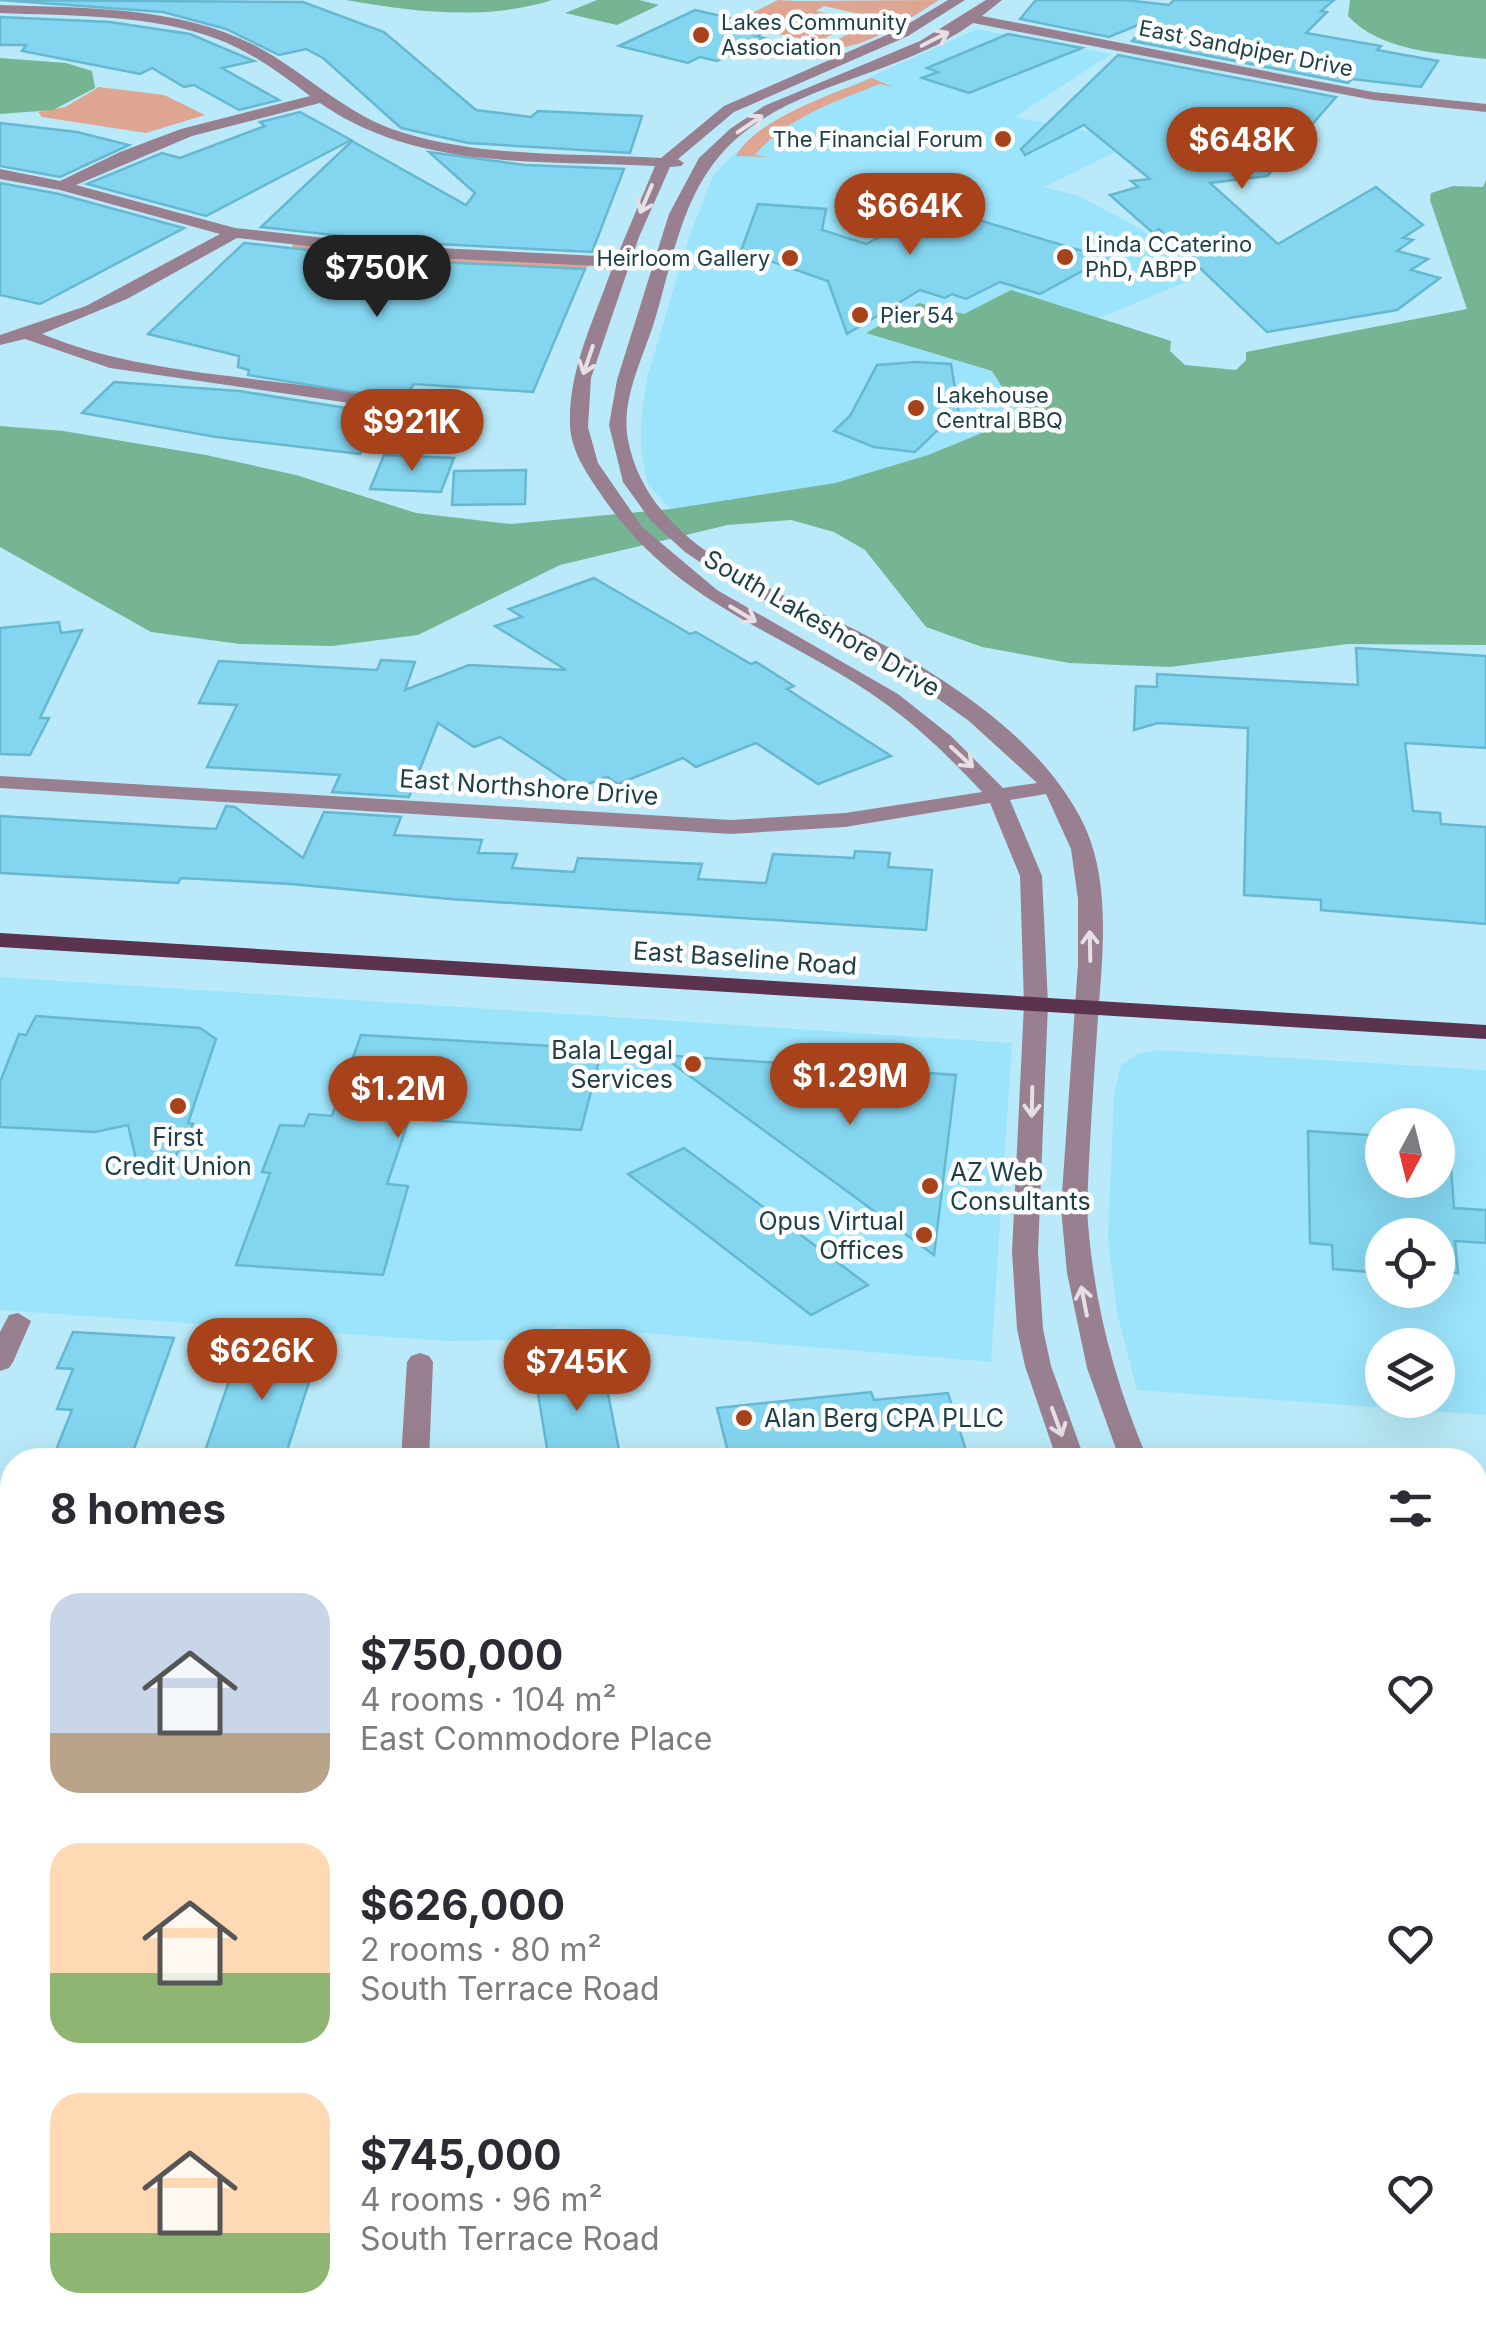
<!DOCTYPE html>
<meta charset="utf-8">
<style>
body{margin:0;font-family:Inter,sans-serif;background:#f2f2f3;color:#2b2b33;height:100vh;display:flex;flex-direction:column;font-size:38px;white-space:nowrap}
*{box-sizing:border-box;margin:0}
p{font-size:32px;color:#7c7c81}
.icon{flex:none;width:55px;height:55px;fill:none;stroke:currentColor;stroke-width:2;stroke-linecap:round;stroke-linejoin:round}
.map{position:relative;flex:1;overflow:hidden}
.panel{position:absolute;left:0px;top:1448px;width:1488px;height:892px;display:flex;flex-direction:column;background:#fff;border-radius:40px 40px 0 0;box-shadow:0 10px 40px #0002}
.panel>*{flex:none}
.needle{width:65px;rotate:187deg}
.buttons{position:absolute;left:1365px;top:1108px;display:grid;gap:20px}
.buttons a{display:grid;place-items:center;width:90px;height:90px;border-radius:50%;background:#fff;box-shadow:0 10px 40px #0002;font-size:50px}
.price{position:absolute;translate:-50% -85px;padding:0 22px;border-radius:35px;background:#a8421a;color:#fff;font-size:32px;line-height:65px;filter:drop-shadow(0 2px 5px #0008)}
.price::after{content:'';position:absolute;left:50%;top:60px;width:30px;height:22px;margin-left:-15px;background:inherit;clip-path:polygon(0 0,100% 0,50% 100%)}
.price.on{background:#222;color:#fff}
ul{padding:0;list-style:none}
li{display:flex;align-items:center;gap:30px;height:250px;padding:0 50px}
li span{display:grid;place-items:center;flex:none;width:280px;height:200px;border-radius:30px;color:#555}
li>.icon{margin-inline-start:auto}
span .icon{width:120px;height:120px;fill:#fffc;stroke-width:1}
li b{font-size:42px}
h2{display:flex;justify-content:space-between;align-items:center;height:120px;padding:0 50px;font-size:42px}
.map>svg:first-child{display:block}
.built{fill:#9ce4fb;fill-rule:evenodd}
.green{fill:#dea592}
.water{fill:#75b593}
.building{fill:#84d6f0;stroke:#66b8d1;stroke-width:2.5}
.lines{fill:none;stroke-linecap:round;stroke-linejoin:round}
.minor{fill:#998090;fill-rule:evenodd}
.major{fill:#5b334f;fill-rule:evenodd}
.oneway{stroke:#e6dfe3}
.poi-dot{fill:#a8421a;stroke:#fff;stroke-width:4}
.labels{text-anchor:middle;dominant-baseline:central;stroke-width:9;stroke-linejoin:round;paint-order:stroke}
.far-poi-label{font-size:22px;fill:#1c3f49;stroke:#fff;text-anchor:start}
.far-street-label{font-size:22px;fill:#1c3f49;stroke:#fff}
.street-label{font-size:25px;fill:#1c3f49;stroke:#fff}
.poi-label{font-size:25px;fill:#1c3f49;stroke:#fff;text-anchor:end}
</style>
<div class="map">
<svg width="1486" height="2338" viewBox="0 0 1486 2338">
<rect width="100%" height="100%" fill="#baeaf9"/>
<g class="built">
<polygon points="977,29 1111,54 1015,117 1130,139 1116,152 1044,187 1079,196 1141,229 1196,278 1099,318 1011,290 964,314 919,303 867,333 992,371 1021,417 928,455 835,483 671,509 648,485 641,452 641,420 647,378 689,237 713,176 736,152 819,100"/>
<polygon points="0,977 1012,1043 991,1362 559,1326 510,1340 447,1341 0,1310"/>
<path d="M1158 1050 1486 1070V1415L1137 1390 1117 1313 1108 1238 1114 1094 1121 1065 1138 1054ZM1382 1125H1438V1180H1382ZM1382 1235H1438V1290H1382ZM1382 1345H1438V1400H1382Z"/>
</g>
<g class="green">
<path d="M778 0 798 1 939 0C911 18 856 55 824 47L877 18 824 6 816 11 859 21 817 42 774 33 786 25 746 16Z"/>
<path d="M872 78 893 87 880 84C838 100 784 119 755 155L770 157 736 156C756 119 833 94 872 78Z"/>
<polygon points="99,87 164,95 205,115 146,133 42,117 38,112 65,107"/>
<path d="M292 244 585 264 589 266 583 269C486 264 389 261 293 248Z"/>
<polygon points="0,1672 12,1674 12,2059 0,2058"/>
<polygon points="206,2328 564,2328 570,2338 203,2338"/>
</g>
<g class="water">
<path d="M346 0H552C485 21 414 12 346 0Z"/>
<polygon points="597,0 639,0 659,5 617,25 565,13"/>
<path d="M1350 0H1486V59C1440 53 1381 52 1348 16Z"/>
<polygon points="0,58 66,63 92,71 95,88 53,110 0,114"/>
<polygon points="1486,180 1486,645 1348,644 1170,667 1069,663 982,647 926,627 865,550 834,532 791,520 728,525 560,565 418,635 332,646 240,644 151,632 0,547 0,426 63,431 206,455 296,475 416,513 511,524 671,509 835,483 928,455 1021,417 992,371 866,333 919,303 964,314 1011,290 1171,341 1170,351 1185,365 1236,370 1246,360 1246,352 1467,309 1430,200 1431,193 1453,186 1483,187"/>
</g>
<g class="building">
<polygon points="0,0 303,2 384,32 476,110 531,117 538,111 642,116 630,153 468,143 401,128 323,58 306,49 279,55 226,29 163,12"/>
<polygon points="1036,0 1125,0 1169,5 1174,0 1334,0 1321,11 1327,12 1306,33 1381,46 1377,50 1438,61 1421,87 1352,79 1348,83 1132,41 1155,18 1109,37 1020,19"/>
<polygon points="695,10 774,28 756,36 764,38 717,61 700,57 688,63 619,46"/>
<polygon points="0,17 110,22 190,34 254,61 222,68 279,100 239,110 194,85 184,87 152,68 140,74 22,51 26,45 0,45"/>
<polygon points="1008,34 1082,48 969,93 922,78 938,72 927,68"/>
<polygon points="1118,55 1336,97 1267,176 1210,183 1278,244 1376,187 1423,225 1403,238 1413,240 1397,251 1428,259 1411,270 1440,278 1397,310 1267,332 1159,229 1153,233 1110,195 1138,187 1131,181 1150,179 1084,125 1025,155 1021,149"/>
<polygon points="300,112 351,140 206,216 87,184 162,153 180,158 265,126 260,122"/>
<polygon points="0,123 77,132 129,145 60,177 0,166"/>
<polygon points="352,141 466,205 475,193 429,152 525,165 624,169 592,252 398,242 261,227"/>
<polygon points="0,183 59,194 184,228 40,304 0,295"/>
<polygon points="758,204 826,209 822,230 866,244 938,208 1106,258 1040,294 1000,282 966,299 952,294 945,298 920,290 847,334 828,281 741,251"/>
<polygon points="244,243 398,260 585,269 533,392 414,384 402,400 248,375 249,370 238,367 239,356 148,334"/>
<polygon points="916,362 951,364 960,420 948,420 915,452 874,447 834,431 850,416 877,365"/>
<polygon points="114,382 239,391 390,415 360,454 216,437 82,413"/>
<polygon points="384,455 454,458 441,492 370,489"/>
<polygon points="526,470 525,504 452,505 454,471"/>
<polygon points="594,578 690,634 696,632 751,664 756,662 794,686 787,689 891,756 818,784 756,743 696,767 683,758 618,784 607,777 577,788 500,737 474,747 438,723 409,797 332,792 340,775 207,767 237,705 199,703 219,661 377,670 381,660 415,662 405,690 469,665 566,670 495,626 522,617 509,609"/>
<polygon points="59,622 61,633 82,630 40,718 49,718 30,755 0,754 0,628"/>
<polygon points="1356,648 1486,656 1486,748 1405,743 1413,811 1440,813 1441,824 1486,827 1486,924 1321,910 1321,900 1244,895 1248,728 1158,723 1134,730 1136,686 1157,687 1157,674 1358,685"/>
<polygon points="226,806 235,807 303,858 324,812 401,817 394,835 482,840 478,853 517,854 512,868 574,872 578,858 702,864 698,879 766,883 773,854 854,858 855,851 890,853 888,867 932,870 926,930 450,899 291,884 181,878 178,883 0,873 0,816 216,829"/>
<polygon points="36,1016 200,1028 216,1039 188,1123 193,1124 175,1157 158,1164 136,1159 128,1125 95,1132 0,1127 0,1082 19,1034 26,1035"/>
<polygon points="361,1035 602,1049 581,1130 409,1119 387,1184 408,1186 383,1275 236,1265 270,1173 262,1172 280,1125 304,1126 309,1114 332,1116"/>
<polygon points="661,1055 956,1075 934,1255"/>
<polygon points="1308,1131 1382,1136 1382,1180 1438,1180 1438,1140 1449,1141 1454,1208 1486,1210 1486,1243 1455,1241 1458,1273 1438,1271 1438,1235 1382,1235 1382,1273 1333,1269 1332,1245 1310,1243"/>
<polygon points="684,1148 868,1285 811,1315 628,1174"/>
<polygon points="73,1332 174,1338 130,1460 52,1460 72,1410 57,1409 73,1369 57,1368"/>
<polygon points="242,1343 320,1348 284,1460 202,1460"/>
<polygon points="602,1363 621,1460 549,1460 534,1370"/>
<polygon points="871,1392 874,1400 948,1393 969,1460 730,1460 717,1408"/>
</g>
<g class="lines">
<g class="minor">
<path d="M948 0H965L908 36 734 112 678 159 684 163 681 166 670 167 639 237 591 378 588 427 598 463 642 527 717 590 898 694 951 736 1003 788 1037 783 969 721 906 676 725 579 685 552 651 521 623 482 609 425 617 380 669 214 699 158 730 129 764 106 920 41 986 0H1002L982 16 1373 92 1486 104V112L1373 100 973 23C902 75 804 80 737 138 684 185 675 251 656 316 645 355 620 398 628 440 650 553 785 592 873 639 952 682 1046 743 1085 827 1113 889 1101 967 1097 1032 1093 1091 1089 1149 1087 1208 1092 1297 1113 1378 1148 1460H1120L1087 1368 1067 1273 1061 1208 1078 964V899L1071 849 1046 794 1010 800 1042 876 1048 1004 1038 1252 1043 1329 1051 1366 1085 1460H1057L1025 1366 1017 1329 1012 1252 1024 1004 1020 876 990 803 845 827 731 834 0 788V776L731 820 845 813 982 792C952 760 922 730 886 704 782 629 678 609 600 493 586 472 571 451 570 425 568 371 594 320 611 271L596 266 398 256 237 238 127 299 42 334C135 372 232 374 329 389 378 396 425 410 472 422L475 426 466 431 370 406 110 368 25 339 0 345V335L86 306 220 234 60 190 0 179V169L60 181 120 152 181 129 310 96C281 74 252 52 217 39 150 14 71 16 0 13V5C83 8 178 6 254 45 306 72 346 116 404 133 487 158 575 153 661 158L724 106 898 30ZM320 103C417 171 542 160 655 166L615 261 598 256 398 246 235 228 76 185 192 136Z"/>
<polygon points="18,1313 31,1321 13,1362 9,1368 0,1371 0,1332 9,1315"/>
<polygon points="420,1353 429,1356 433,1362 429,1460 401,1460 407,1362 411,1356"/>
<polygon points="0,1513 12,1514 12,1534 0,1533"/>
<polygon points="1475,1865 1486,1868 1486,1899 1475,1896"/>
<polygon points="1475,1939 1486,1943 1486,1974 1475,1970"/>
<polygon points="12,2151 12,2215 0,2220 0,2155"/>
<polygon points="852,2328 893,2328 898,2338 857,2338"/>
</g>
<polygon class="major" points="0,933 1486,1025 1486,1039 0,947"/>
</g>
<defs><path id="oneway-shaft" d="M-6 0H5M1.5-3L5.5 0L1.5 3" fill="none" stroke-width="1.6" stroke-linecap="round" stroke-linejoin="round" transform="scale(2.5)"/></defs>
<g class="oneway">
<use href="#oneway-shaft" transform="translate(935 39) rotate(-27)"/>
<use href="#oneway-shaft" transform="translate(750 124) rotate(-34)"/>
<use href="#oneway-shaft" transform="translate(646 199) rotate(113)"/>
<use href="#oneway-shaft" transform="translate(588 360) rotate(109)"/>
<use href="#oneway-shaft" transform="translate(743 614) rotate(31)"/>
<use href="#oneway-shaft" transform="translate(962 757) rotate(43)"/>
<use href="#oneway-shaft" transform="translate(1090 946) rotate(-91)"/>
<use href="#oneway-shaft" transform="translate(1032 1102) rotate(91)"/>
<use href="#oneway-shaft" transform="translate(1084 1301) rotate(-101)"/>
<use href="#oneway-shaft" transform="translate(1057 1422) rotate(70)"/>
</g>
<g class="poi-dot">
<circle cx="701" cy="35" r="10"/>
<circle cx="1003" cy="139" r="10"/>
<circle cx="1065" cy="257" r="10"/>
<circle cx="790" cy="258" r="10"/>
<circle cx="860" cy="315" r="10"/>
<circle cx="916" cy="408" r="10"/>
<circle cx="693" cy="1064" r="10"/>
<circle cx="178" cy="1106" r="10"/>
<circle cx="930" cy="1186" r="10"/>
<circle cx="924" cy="1235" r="10"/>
<circle cx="744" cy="1418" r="10"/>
</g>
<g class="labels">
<g class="far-poi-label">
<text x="721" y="22">Lakes Community<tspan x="721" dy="25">Association</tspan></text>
<text x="983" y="139" text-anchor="end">The Financial Forum</text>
<text x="1085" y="244">Linda CCaterino<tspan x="1085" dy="25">PhD, ABPP</tspan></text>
<text x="770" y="258" text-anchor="end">Heirloom Gallery</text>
<text x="880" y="315">Pier 54</text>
<text x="936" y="395">Lakehouse<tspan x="936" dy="25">Central BBQ</tspan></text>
</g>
<g class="far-street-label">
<text transform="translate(1246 48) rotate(11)">East Sandpiper Drive</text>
</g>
<g class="street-label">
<text transform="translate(822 623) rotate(30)">South Lakeshore Drive</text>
<text transform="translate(529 787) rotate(4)">East Northshore Drive</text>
<text transform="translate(745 958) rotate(4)">East Baseline Road</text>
</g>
<g class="poi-label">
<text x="673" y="1050">Bala Legal<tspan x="673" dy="29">Services</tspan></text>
<text x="178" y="1137" text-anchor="middle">First<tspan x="178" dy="29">Credit Union</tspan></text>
<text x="950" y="1172" text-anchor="start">AZ Web<tspan x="950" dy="29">Consultants</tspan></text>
<text x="904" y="1221">Opus Virtual<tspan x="904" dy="29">Offices</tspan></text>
<text x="764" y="1418" text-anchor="start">Alan Berg CPA PLLC</text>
</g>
</g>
</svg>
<div class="buttons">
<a><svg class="needle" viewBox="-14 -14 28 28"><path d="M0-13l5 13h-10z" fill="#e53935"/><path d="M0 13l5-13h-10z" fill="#7c7c81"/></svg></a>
<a><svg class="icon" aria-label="locate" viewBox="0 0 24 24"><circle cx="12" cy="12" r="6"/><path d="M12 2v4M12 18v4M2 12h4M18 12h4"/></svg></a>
<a><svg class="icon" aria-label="layers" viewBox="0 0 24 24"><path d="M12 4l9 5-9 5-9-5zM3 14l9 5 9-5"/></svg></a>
</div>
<b class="price" style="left:1242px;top:192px">$648K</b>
<b class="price" style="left:910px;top:258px">$664K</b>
<b class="price on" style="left:377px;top:320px">$750K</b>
<b class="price" style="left:412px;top:474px">$921K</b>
<b class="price" style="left:850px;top:1128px">$1.29M</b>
<b class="price" style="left:398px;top:1141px">$1.2M</b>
<b class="price" style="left:262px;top:1403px">$626K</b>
<b class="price" style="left:577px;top:1414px">$745K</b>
<section class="panel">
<h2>8 homes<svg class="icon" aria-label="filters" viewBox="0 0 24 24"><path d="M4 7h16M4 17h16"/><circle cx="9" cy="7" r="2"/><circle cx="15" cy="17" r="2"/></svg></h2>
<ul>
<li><span style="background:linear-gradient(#c9d6e8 70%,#b9a48a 0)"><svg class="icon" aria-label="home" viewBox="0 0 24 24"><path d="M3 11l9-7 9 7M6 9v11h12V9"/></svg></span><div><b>$750,000</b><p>4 rooms · 104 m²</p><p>East Commodore Place</p></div><svg class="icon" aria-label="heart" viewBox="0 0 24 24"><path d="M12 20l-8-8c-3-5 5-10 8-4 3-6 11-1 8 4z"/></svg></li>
<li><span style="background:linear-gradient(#ffd9b3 65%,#8fb573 0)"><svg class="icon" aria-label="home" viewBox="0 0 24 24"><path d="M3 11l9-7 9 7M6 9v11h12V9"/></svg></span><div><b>$626,000</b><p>2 rooms · 80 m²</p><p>South Terrace Road</p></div><svg class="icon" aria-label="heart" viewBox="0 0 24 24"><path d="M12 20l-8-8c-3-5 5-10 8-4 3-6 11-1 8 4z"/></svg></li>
<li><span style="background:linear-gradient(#ffd9b3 70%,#8fb573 0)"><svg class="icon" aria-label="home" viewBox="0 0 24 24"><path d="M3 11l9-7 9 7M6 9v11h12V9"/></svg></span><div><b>$745,000</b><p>4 rooms · 96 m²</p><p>South Terrace Road</p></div><svg class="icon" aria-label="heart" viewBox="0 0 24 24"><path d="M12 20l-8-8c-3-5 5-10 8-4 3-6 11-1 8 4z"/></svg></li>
</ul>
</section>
</div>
